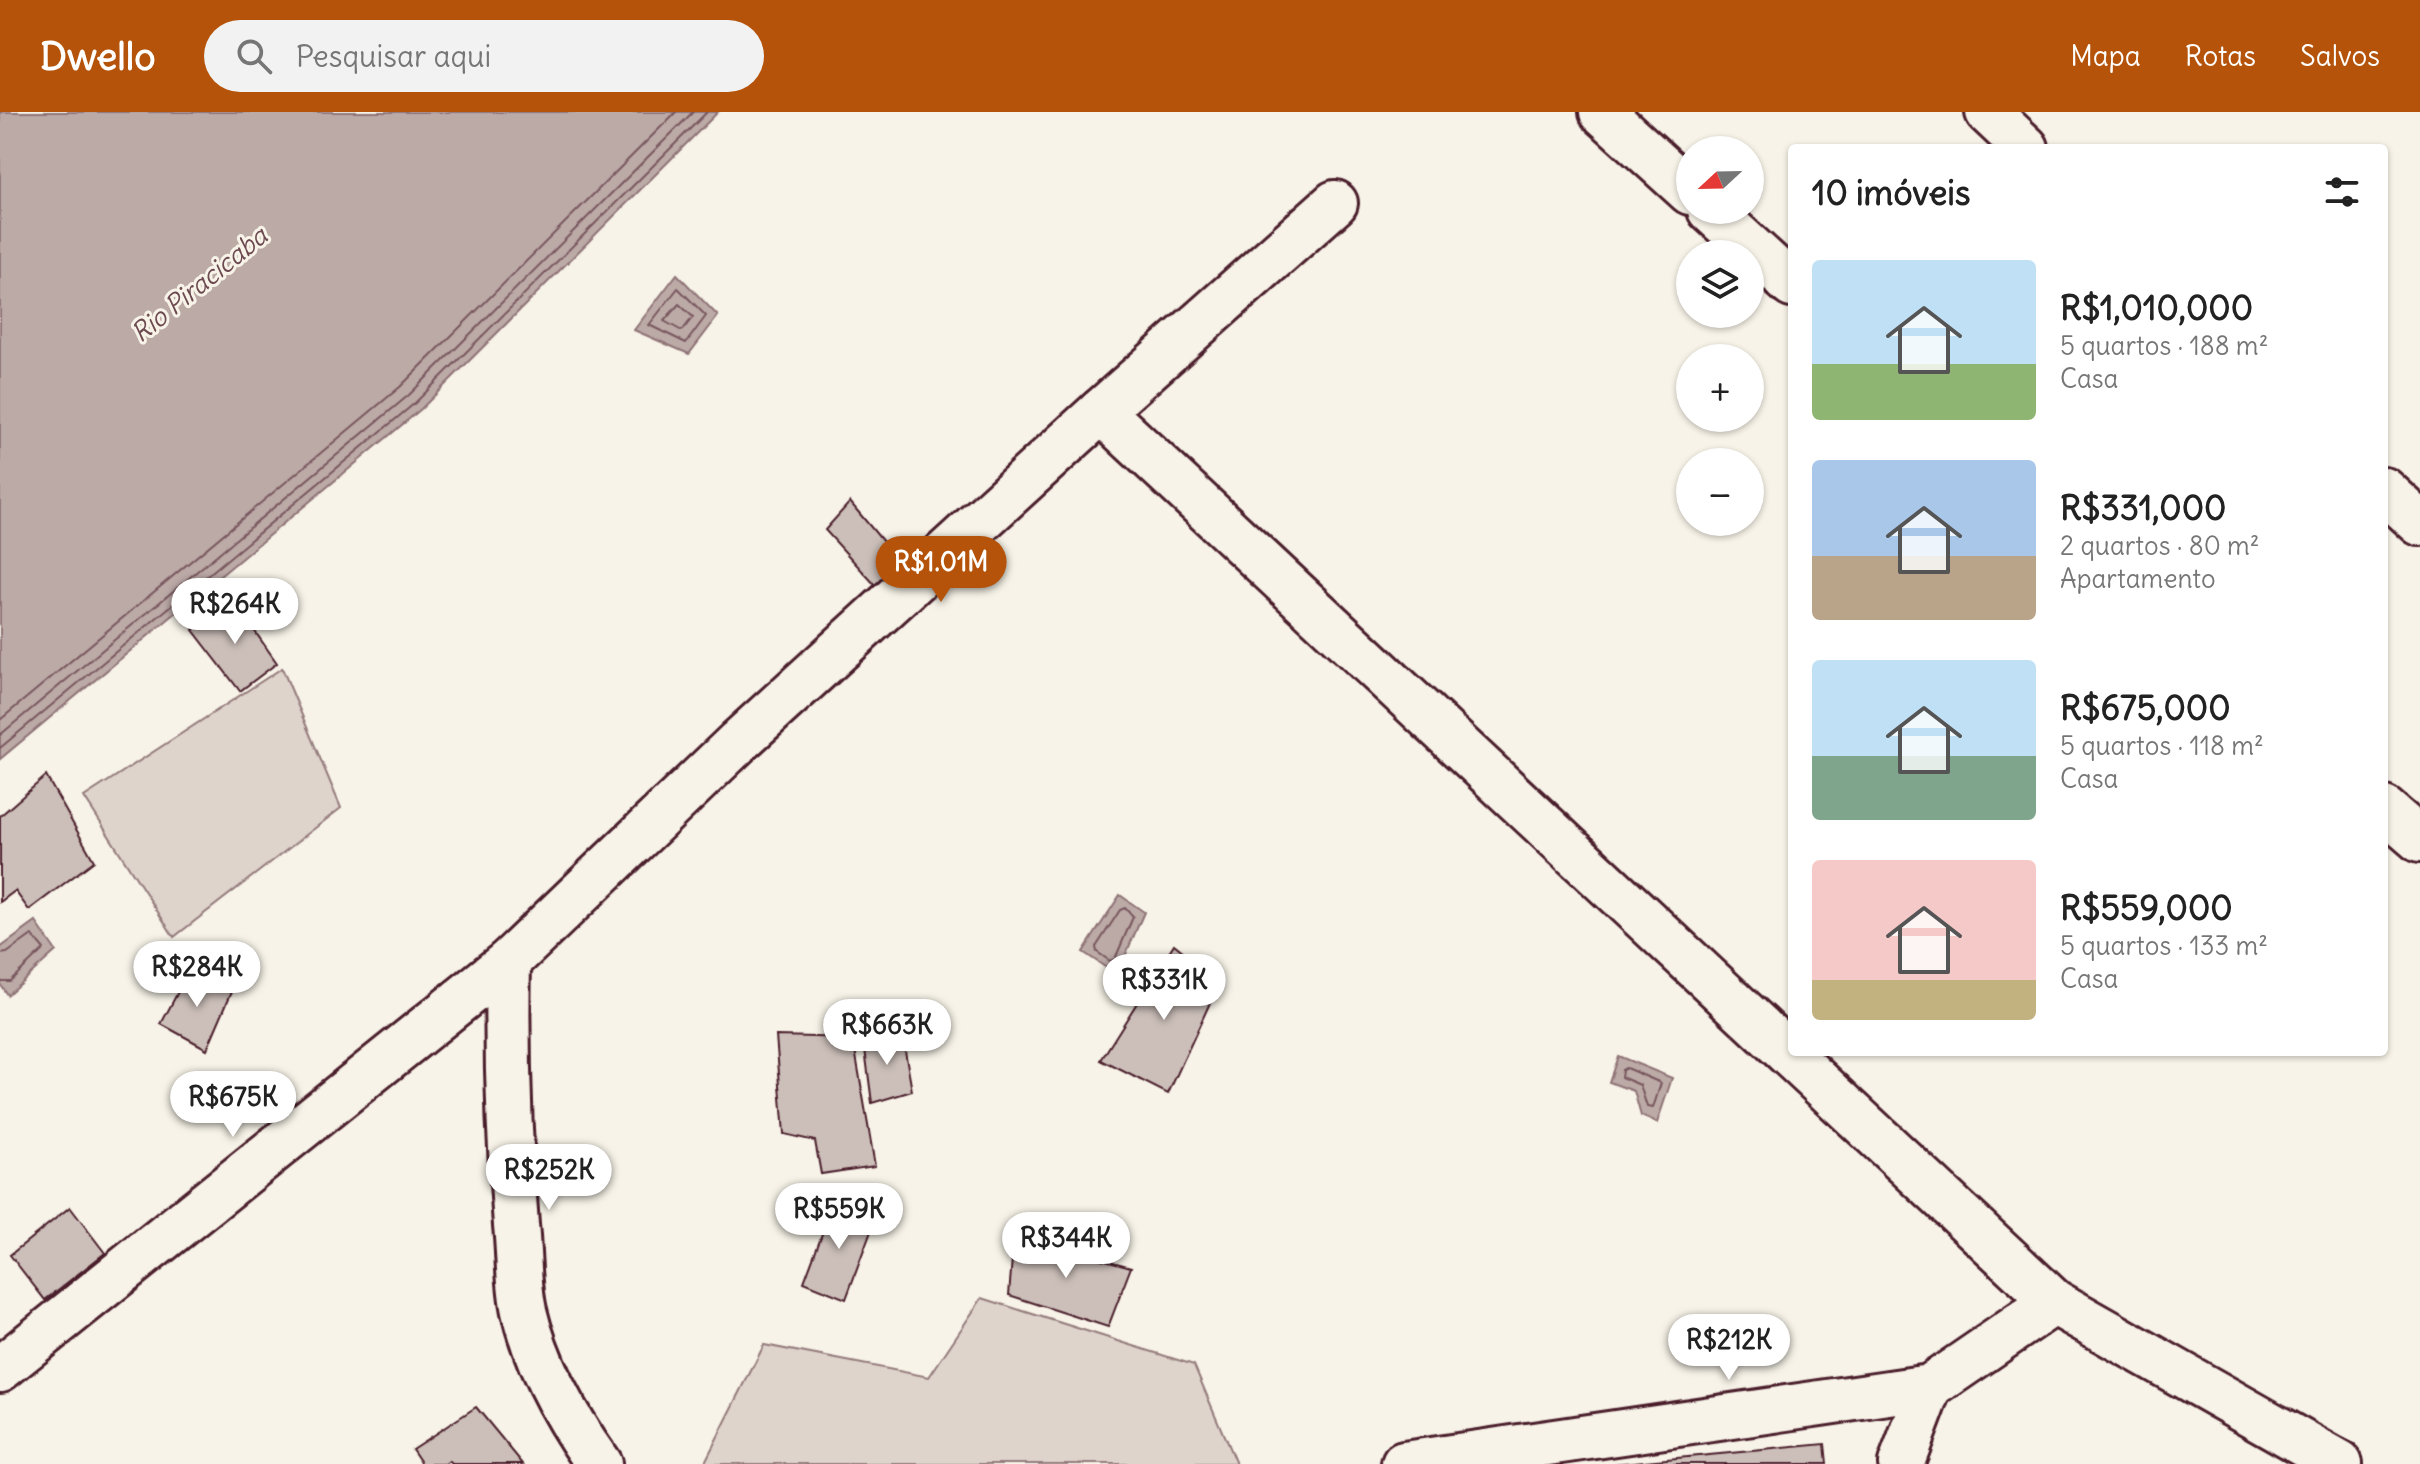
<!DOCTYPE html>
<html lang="pt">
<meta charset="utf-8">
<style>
body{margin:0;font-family:Delius,sans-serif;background:#f2f2f2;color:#222;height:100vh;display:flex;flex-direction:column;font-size:30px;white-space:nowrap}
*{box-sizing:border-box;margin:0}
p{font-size:26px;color:#767676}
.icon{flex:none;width:44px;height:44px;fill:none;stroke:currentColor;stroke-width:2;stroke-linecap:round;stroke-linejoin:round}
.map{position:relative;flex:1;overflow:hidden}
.drawer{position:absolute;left:1788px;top:32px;width:600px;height:912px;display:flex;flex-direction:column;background:#fff;border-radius:8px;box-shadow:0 2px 6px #0004}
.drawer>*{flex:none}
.needle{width:52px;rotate:248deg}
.fabs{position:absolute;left:1676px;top:24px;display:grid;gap:16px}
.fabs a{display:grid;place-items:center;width:88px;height:88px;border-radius:50%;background:#fff;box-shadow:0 2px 6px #0004;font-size:40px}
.price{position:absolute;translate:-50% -68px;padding:0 18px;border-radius:28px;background:#fff;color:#222;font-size:26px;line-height:52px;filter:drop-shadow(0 2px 4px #0008)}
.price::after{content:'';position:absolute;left:50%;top:48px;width:24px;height:18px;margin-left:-12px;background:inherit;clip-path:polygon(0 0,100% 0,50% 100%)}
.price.active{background:#b45309;color:#fff}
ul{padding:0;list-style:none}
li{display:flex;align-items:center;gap:24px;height:200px;padding:0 24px}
li span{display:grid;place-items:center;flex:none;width:224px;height:160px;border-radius:8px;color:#555}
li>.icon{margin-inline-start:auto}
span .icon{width:96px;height:96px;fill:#fffc;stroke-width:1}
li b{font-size:34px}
h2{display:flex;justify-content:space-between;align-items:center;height:96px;padding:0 24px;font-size:34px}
header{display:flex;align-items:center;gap:48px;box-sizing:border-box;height:112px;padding:0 40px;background:#b45309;color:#fff}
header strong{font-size:38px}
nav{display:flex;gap:44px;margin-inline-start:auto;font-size:28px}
.search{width:560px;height:72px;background:#f2f2f2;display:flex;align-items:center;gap:20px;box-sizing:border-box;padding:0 28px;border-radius:44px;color:#767676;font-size:30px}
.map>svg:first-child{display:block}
.green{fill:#ded4cc;stroke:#947a7c;stroke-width:2}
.water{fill:#bcaaa7;stroke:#8e7275;stroke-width:2}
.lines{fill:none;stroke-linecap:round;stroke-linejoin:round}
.shore{stroke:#78575d;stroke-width:2}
.building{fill:#ccbfb9;stroke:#4a1f2b;stroke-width:2}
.minor-casing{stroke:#4a1f2b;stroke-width:50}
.minor{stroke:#f7f3e8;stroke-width:44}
.labels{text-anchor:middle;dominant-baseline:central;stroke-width:6;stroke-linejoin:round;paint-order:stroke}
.water-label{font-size:26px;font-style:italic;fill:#6c4950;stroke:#f7f3e8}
</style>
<header>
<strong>Dwello</strong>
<div class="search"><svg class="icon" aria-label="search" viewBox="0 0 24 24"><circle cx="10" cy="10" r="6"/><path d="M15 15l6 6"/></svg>Pesquisar aqui</div>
<nav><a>Mapa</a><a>Rotas</a><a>Salvos</a></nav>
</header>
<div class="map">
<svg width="2420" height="1352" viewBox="0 0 2420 1352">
<rect width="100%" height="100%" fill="#f7f3e8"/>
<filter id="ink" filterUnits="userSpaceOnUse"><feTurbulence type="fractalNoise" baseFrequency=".0125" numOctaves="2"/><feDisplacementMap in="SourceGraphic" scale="16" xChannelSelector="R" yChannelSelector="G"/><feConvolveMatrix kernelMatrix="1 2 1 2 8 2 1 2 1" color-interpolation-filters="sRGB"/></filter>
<g filter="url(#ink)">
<g class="green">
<polygon points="282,556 341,696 174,825 84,685"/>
<polygon points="982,1186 1194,1253 1236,1352 704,1352 764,1233 929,1265"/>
</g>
<g class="water">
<polygon points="0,0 718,0 421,297 0,647"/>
<polygon points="677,162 718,204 689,242 634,218"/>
<polygon points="1120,783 1144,800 1117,863 1083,840"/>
<polygon points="36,810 56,839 7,883 0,872 0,836"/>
<polygon points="1618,944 1672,966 1657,1011 1641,1004 1634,979 1609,970"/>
</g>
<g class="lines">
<g class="shore">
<polygon points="678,176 706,204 686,231 649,213"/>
<polygon points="679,192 693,205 682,219 664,209"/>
<polyline points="0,608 400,275 676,0"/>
<polyline points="0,623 409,283 693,0"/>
<polyline points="0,636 415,291 707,0"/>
<polygon points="1125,796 1133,805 1115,847 1110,849 1097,840 1096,835 1120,798"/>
<polyline points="0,842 7,841 32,823 44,837 10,869 0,869"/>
<polygon points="1626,956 1661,971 1653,996 1647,995 1640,973 1621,965 1622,958"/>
</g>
</g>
<g class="building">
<polygon points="850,390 899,449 876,474 825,418"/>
<polygon points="233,488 277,551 240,579 193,518"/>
<polygon points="46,664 94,749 29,798 15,779 0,790 0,704"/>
<polygon points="1174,832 1220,869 1168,982 1101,948"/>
<polygon points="189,859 232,879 207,937 161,912"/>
<polygon points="863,922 903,927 912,979 872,991"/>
<polygon points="776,924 853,926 875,1054 821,1062 815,1029 784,1022"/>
<polygon points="835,1087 874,1111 846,1187 804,1170"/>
<polygon points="70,1095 105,1141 45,1188 10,1143"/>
<polygon points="1014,1123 1131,1155 1108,1215 1009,1183"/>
<polygon points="476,1295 523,1352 452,1352 449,1349 445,1352 422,1352 412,1337"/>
<polygon points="1825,1332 1827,1352 1613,1352"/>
</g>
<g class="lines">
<g class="minor-casing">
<g id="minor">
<polyline points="1602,0 1690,80"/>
<polyline points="1988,0 2026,36"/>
<polyline points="1710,98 1792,173"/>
<polyline points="1101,299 2054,1190 2340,1352"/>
<polyline points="2384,378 2420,411"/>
<polyline points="2384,697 2420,728"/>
<path d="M508 850C506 938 509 1026 516 1113 519 1141 518 1172 524 1199 537 1255 566 1306 599 1352"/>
<polyline points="0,1257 508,850 738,630 1101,299 1335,91"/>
<polyline points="1404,1352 1930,1275 2054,1190"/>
<polyline points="1901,1352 1930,1275"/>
</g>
</g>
<use href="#minor" class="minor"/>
</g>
</g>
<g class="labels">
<g class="water-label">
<text transform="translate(199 172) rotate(-39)">Rio Piracicaba</text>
</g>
</g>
</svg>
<div class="fabs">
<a><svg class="needle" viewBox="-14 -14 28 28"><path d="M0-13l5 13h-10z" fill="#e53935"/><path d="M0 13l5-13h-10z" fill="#767676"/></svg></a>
<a><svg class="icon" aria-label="layers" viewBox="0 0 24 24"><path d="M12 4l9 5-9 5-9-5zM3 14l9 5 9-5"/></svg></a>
<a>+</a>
<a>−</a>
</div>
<b class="price active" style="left:941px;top:492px">R$1.01M</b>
<b class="price" style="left:235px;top:534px">R$264K</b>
<b class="price" style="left:197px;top:897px">R$284K</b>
<b class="price" style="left:1164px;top:910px">R$331K</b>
<b class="price" style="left:887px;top:955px">R$663K</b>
<b class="price" style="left:233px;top:1027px">R$675K</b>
<b class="price" style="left:549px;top:1100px">R$252K</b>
<b class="price" style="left:839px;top:1139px">R$559K</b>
<b class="price" style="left:1066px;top:1168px">R$344K</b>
<b class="price" style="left:1729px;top:1270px">R$212K</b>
<section class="drawer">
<h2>10 imóveis<svg class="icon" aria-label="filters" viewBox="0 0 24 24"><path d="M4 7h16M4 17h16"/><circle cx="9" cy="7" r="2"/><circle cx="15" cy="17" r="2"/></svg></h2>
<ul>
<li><span style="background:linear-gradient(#bfe0f5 65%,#8fb573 0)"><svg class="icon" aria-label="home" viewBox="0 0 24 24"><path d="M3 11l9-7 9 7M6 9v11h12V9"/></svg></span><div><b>R$1,010,000</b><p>5 quartos · 188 m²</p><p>Casa</p></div></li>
<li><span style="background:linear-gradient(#a9c7e8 60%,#b9a48a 0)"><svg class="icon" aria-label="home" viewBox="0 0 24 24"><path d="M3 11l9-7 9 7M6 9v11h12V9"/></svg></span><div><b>R$331,000</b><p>2 quartos · 80 m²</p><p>Apartamento</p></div></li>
<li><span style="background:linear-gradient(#bfe0f5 60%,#7fa58c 0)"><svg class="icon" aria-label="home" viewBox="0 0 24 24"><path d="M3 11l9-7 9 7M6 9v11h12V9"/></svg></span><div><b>R$675,000</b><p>5 quartos · 118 m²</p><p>Casa</p></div></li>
<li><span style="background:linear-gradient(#f6c9c9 75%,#c2b280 0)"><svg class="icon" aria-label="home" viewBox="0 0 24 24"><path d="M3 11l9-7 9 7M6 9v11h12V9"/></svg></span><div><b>R$559,000</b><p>5 quartos · 133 m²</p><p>Casa</p></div></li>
</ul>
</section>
</div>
